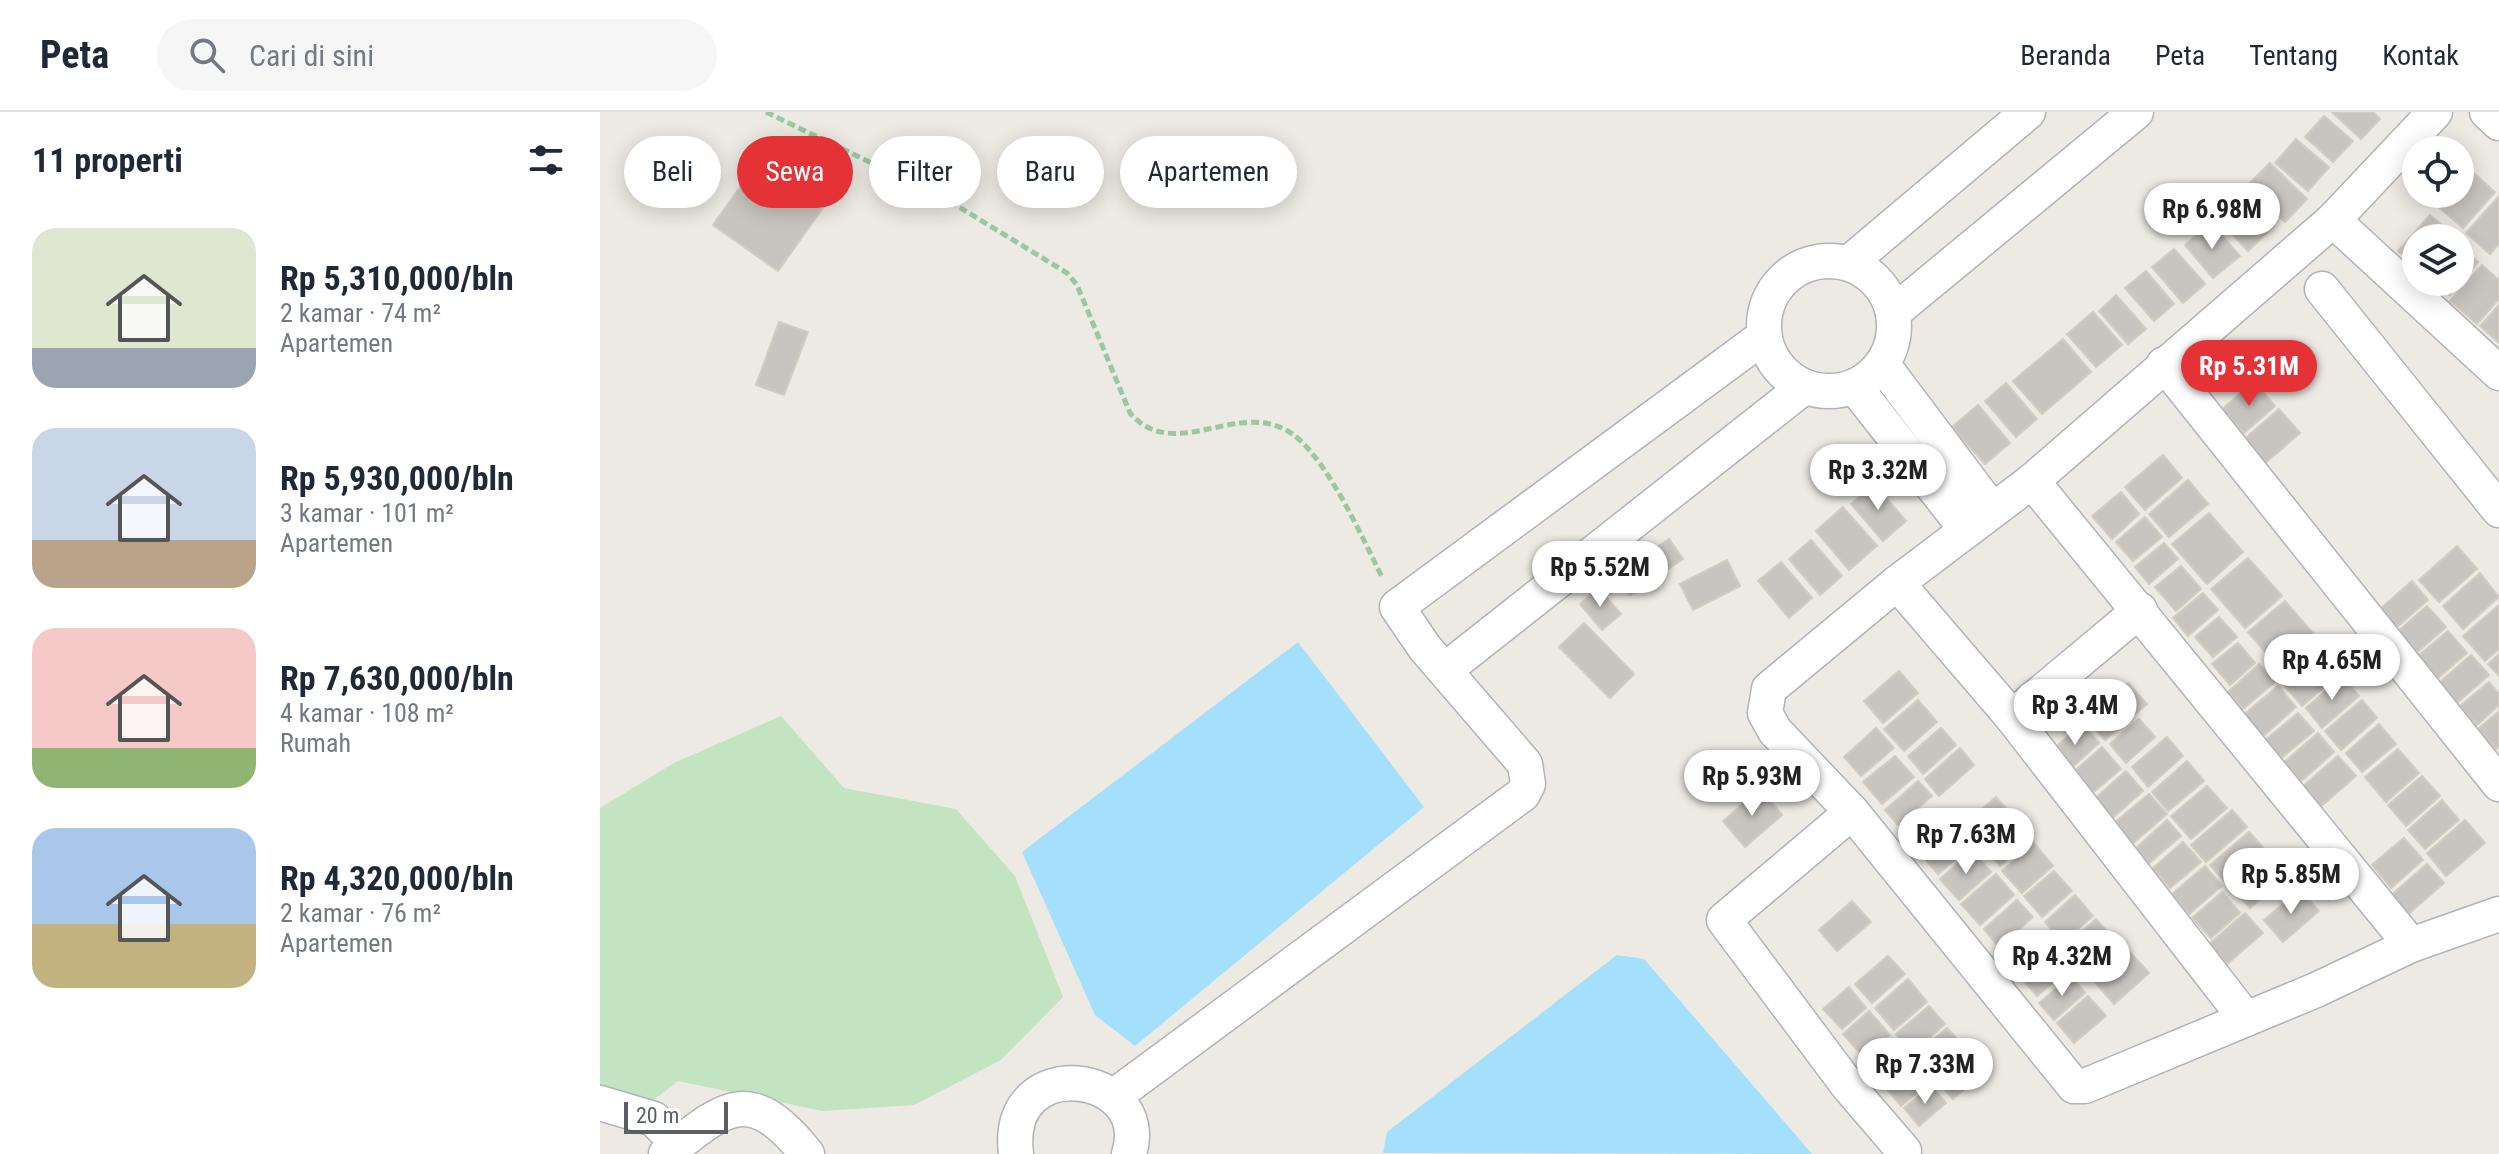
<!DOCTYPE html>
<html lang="id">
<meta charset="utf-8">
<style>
body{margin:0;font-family:"Roboto Condensed",sans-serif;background:#f6f6f7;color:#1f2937;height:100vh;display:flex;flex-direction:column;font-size:30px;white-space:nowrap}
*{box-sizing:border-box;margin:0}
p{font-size:26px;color:#747a83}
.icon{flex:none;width:44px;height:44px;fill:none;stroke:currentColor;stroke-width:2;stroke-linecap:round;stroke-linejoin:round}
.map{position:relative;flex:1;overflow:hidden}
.panel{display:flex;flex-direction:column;background:#fff;width:600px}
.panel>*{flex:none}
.hud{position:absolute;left:24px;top:24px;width:760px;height:72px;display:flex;gap:16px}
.controls{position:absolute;left:1802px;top:24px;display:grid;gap:16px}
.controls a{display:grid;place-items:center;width:72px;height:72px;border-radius:50%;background:#fff;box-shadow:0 4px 20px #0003;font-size:40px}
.scale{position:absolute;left:24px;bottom:20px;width:104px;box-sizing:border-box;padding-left:8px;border:4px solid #5b5f63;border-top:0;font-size:22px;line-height:28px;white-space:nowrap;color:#5b5f63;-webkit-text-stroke:6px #fff;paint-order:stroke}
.price{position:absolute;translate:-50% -68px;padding:0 18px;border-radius:28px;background:#fff;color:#222;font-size:26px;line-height:52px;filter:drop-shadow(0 2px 4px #0008)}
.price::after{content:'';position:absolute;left:50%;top:48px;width:24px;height:18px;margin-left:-12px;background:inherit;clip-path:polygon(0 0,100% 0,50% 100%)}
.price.current{background:#e43236;color:#fff}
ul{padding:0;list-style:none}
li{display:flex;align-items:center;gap:24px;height:200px;padding:0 32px}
li span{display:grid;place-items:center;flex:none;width:224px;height:160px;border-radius:24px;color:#555}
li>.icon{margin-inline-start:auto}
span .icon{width:96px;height:96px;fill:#fffc;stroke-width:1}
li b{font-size:34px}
h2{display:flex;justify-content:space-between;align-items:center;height:96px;padding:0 32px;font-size:34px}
.chip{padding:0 28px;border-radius:36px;background:#fff;box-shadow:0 4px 20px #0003;font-size:28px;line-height:72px}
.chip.current{background:#e43236;color:#fff}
header{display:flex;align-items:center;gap:48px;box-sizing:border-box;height:112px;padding:0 40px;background:#fff;border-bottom:2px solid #e0e1e3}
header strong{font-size:38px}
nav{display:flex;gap:44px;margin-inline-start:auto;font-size:28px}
.search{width:560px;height:72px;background:#f6f6f7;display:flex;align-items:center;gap:20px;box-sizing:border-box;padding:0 28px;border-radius:44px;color:#747a83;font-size:30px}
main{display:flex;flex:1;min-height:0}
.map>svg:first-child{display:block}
.green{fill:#c3e4c0}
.water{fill:#a4dffc}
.building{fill:#c8c5c0;stroke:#d2cbc1;stroke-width:2}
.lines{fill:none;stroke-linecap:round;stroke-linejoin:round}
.street-casing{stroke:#b0b4b8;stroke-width:37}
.path{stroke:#9ac8a2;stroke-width:5;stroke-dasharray:8 4;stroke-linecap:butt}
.street{stroke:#fff;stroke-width:34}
</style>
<header>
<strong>Peta</strong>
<div class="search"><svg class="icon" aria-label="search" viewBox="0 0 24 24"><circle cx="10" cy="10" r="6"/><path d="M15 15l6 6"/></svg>Cari di sini</div>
<nav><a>Beranda</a><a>Peta</a><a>Tentang</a><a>Kontak</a></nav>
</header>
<main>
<section class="panel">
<h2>11 properti<svg class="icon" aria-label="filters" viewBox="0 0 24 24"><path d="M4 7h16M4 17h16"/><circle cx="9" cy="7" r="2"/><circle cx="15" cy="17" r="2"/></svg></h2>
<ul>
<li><span style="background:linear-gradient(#dfe7d0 75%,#9aa5b1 0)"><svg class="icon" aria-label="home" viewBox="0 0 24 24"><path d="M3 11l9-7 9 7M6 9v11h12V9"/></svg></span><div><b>Rp 5,310,000/bln</b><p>2 kamar · 74 m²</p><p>Apartemen</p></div></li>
<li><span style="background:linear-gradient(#c9d6e8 70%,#b9a48a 0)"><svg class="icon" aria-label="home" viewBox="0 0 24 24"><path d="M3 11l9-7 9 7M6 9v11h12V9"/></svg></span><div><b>Rp 5,930,000/bln</b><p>3 kamar · 101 m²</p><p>Apartemen</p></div></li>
<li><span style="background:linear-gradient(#f6c9c9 75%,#8fb573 0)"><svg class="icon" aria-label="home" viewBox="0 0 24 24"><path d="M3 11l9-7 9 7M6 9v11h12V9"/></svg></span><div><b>Rp 7,630,000/bln</b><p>4 kamar · 108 m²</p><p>Rumah</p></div></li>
<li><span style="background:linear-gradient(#a9c7e8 60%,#c2b280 0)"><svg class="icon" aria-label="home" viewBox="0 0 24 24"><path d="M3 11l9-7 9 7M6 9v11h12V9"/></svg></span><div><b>Rp 4,320,000/bln</b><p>2 kamar · 76 m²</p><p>Apartemen</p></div></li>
</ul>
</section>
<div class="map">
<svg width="1899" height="1042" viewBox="0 0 1899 1042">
<rect width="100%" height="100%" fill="#edeae3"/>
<polygon class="green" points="181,604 244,676 356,697 415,764 463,885 401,948 314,993 223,999 78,969 46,994 0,977 0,696 74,651"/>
<g class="water">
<polygon points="698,530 824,695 535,934 495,903 422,740"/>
<polygon points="1017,843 1044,847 1212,1042 783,1041 787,1020"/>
</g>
<g class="building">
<polygon points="1732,0 1773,0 1780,7 1761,27"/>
<polygon points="1724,4 1753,29 1733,50 1705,25"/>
<polygon points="1696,27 1729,55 1708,79 1675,51"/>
<polygon points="160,47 225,93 178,159 113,113"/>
<polygon points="1670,51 1707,87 1685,110 1647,74"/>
<polygon points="1868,56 1895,80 1863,116 1836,93 1846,82 1860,82 1860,65"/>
<polygon points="1642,83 1673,115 1648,139 1617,106"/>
<polygon points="1899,84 1899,132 1890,142 1866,121"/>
<polygon points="1830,103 1855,124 1816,126 1816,155 1798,139"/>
<polygon points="1611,111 1640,144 1613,166 1585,133"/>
<polygon points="1860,134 1878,150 1850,183 1835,170 1860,170"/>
<polygon points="1574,137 1605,172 1583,191 1552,155"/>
<polygon points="1882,153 1899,168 1899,187 1877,212 1850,189"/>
<polygon points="1546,159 1574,192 1554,209 1525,176"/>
<polygon points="1516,183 1546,217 1528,232 1499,199"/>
<polygon points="1899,193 1899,231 1880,214"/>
<polygon points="1493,200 1522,233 1496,255 1467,222"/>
<polygon points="179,210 208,220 184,283 156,273"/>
<polygon points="1463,227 1491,260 1442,302 1413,269"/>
<polygon points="1654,270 1675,294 1644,321 1622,297"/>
<polygon points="1406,271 1437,307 1416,325 1385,289"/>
<polygon points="1378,293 1410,331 1385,352 1352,315"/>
<polygon points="1679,297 1700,321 1663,353 1642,329"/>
<polygon points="1563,343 1582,366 1545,398 1525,375"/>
<polygon points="1588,368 1608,392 1569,425 1549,402"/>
<polygon points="1274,372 1306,409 1283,429 1251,392"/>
<polygon points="1521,380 1539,402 1512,427 1492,404"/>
<polygon points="1243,395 1277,434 1249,458 1216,419"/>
<polygon points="1609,401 1643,440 1607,472 1572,432"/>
<polygon points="1545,405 1562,425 1533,449 1516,430"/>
<polygon points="1069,427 1083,447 1030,483 1016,462"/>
<polygon points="1211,428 1242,464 1220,483 1189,447"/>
<polygon points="1564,431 1578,447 1549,472 1535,455"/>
<polygon points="1857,434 1877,457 1839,490 1819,468"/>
<polygon points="1648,446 1682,484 1645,516 1611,477"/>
<polygon points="1127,448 1140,474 1093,498 1080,472"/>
<polygon points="1181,450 1212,486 1189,506 1158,469"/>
<polygon points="1581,454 1601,477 1576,499 1555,475"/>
<polygon points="1880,461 1899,485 1863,517 1843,494"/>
<polygon points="1812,469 1828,488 1797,515 1780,497"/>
<polygon points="998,476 1021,502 1002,518 980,492"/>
<polygon points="1603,481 1618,498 1588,524 1573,506"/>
<polygon points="1685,489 1718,527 1681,558 1648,520"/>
<polygon points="1899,493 1899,537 1885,549 1863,524"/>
<polygon points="1827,494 1846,515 1815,542 1796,521"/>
<polygon points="1619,505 1637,525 1613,545 1595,525"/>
<polygon points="984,511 1034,562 1010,586 959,535"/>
<polygon points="1848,519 1867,541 1838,566 1818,544"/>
<polygon points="1731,525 1753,550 1702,594 1680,568"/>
<polygon points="1638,531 1655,551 1630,573 1612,552"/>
<polygon points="1899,542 1899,564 1888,552"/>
<polygon points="1871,543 1889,563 1857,591 1840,570"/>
<polygon points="1659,552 1675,570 1643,597 1628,580"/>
<polygon points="1299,559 1318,581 1283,611 1264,589"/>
<polygon points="1742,565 1759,584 1722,616 1706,596"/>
<polygon points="1889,570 1899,582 1899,593 1877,613 1860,594"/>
<polygon points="1528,571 1547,592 1505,628 1486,607"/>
<polygon points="1678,574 1696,595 1660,627 1641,605"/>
<polygon points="1318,588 1337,610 1304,639 1284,617"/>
<polygon points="1762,588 1777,606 1741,638 1725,619"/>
<polygon points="1899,599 1899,634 1896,637 1878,617"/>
<polygon points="1698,601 1714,619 1680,647 1664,629"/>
<polygon points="1539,607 1555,625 1526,651 1510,632"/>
<polygon points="1482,612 1499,631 1469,658 1451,639"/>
<polygon points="1779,612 1796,632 1762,660 1746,641"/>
<polygon points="1276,616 1294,636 1261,664 1244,645"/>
<polygon points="1341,616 1356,633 1323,662 1308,644"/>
<polygon points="1718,621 1734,640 1699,671 1682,652"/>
<polygon points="1567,625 1583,644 1548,675 1532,655"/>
<polygon points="1502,635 1521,657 1490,683 1471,662"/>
<polygon points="1360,636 1374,653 1339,684 1325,667"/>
<polygon points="1798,637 1819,661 1786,690 1765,665"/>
<polygon points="1295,644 1314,665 1282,692 1263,670"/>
<polygon points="1738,644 1756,664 1720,695 1702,675"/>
<polygon points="1587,649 1604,669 1568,699 1552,680"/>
<polygon points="1526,659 1543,679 1510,708 1493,688"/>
<polygon points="1822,664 1840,684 1806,714 1788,693"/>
<polygon points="1318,669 1332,684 1298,713 1285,698"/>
<polygon points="1607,674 1627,696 1591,727 1571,704"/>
<polygon points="1160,677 1182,703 1145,735 1123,709"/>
<polygon points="1549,682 1567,702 1531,733 1513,712"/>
<polygon points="1396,685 1411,702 1378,730 1363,713"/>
<polygon points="1842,688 1859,708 1825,737 1808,718"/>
<polygon points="1328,697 1345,716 1320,738 1303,718"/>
<polygon points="1632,698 1647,715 1606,750 1591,733"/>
<polygon points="1415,708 1432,726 1400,754 1383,735"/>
<polygon points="1567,708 1581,724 1547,753 1534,738"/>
<polygon points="1865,708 1885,731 1846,764 1827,741"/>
<polygon points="1355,713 1372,733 1338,762 1321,742"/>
<polygon points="1649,720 1666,739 1627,772 1610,753"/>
<polygon points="1804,726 1823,748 1791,776 1772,753"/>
<polygon points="1583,730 1601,750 1570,776 1553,756"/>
<polygon points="1434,731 1453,754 1422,781 1402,759"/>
<polygon points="1372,739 1391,760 1359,788 1340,767"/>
<polygon points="1670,742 1688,763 1650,796 1631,775"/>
<polygon points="1827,752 1844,771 1806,804 1789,785"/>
<polygon points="1605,754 1622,774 1589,802 1572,782"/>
<polygon points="1454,759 1472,779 1442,805 1424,784"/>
<polygon points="1396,762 1414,783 1380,813 1361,792"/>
<polygon points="1700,778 1719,799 1683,830 1664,808"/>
<polygon points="1622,780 1640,801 1611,826 1592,806"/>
<polygon points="1475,783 1493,804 1463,830 1445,810"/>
<polygon points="1417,788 1433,805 1399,835 1384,817"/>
<polygon points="1252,789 1271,810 1237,839 1219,818"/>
<polygon points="1645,801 1663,821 1627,852 1609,832"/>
<polygon points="1496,807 1510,823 1479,850 1465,835"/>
<polygon points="1451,837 1469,857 1437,884 1420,864"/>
<polygon points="1529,839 1549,861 1514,892 1494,869"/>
<polygon points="1288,844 1305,862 1272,891 1255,872"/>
<polygon points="1471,864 1485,881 1454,908 1439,891"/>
<polygon points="1308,867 1327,890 1294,918 1275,896"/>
<polygon points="1249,875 1266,896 1242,917 1223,897"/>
<polygon points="1488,884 1506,904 1474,931 1457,911"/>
<polygon points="1329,894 1345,912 1312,941 1296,922"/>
<polygon points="1269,899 1290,923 1264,945 1243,922"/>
<polygon points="1347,916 1365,936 1333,963 1315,944"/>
<polygon points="1291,927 1306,945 1281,967 1266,948"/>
<polygon points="1367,940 1385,959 1353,987 1335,967"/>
<polygon points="1310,948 1330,970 1301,994 1282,971"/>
<polygon points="1331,974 1346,991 1319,1014 1304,996"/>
</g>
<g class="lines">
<g class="street-casing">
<g id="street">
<polyline points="1835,0 1733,108 1432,369 1297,471 1169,577 1165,601 1175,619 1252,700 1474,974 1485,974 1716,878 1811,833 1899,802"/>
<polyline points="1887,0 1899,11"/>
<polyline points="1733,108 1899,261"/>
<circle cx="1229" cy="214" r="65"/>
<polyline points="1249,151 1428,0"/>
<polyline points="1722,177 1899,398"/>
<polyline points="1294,200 1536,0"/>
<polyline points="1564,252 1899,672"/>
<polyline points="1283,253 1392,398"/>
<polyline points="1255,275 1367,418"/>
<polyline points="1432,369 1811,833"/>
<polyline points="1297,471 1412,605 1646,907"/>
<polyline points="845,558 1204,275"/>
<polyline points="1412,605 1540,498"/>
<polyline points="1252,700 1124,808 1249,975 1304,1039"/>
<polyline points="513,985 923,682 928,672 925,652 825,536 797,495 1163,225"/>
<polyline points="0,991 54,1007 78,1032"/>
<path d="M66 1042C126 994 150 971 207 1042"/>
<path d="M416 1042C403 937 555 959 529 1042"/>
</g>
</g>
<path class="path" d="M166 0 346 87 467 161 477 173 530 301C573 351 634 290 686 318 723 337 763 427 782 465"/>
<use href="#street" class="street"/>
</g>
</svg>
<div class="controls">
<a><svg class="icon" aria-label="locate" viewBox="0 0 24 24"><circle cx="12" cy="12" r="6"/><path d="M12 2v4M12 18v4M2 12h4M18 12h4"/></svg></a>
<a><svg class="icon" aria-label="layers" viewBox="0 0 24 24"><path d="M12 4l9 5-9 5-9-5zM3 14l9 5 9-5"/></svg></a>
</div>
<div class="scale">20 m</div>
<b class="price" style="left:1612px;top:139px">Rp 6.98M</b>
<b class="price current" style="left:1649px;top:296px">Rp 5.31M</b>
<b class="price" style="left:1278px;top:400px">Rp 3.32M</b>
<b class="price" style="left:1000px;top:497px">Rp 5.52M</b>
<b class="price" style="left:1732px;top:590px">Rp 4.65M</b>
<b class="price" style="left:1475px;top:635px">Rp 3.4M</b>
<b class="price" style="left:1152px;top:706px">Rp 5.93M</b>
<b class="price" style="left:1366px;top:764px">Rp 7.63M</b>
<b class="price" style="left:1691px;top:804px">Rp 5.85M</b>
<b class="price" style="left:1462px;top:886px">Rp 4.32M</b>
<b class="price" style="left:1325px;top:994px">Rp 7.33M</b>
<div class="hud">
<a class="chip">Beli</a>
<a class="chip current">Sewa</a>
<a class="chip">Filter</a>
<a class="chip">Baru</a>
<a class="chip">Apartemen</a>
</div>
</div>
</main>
